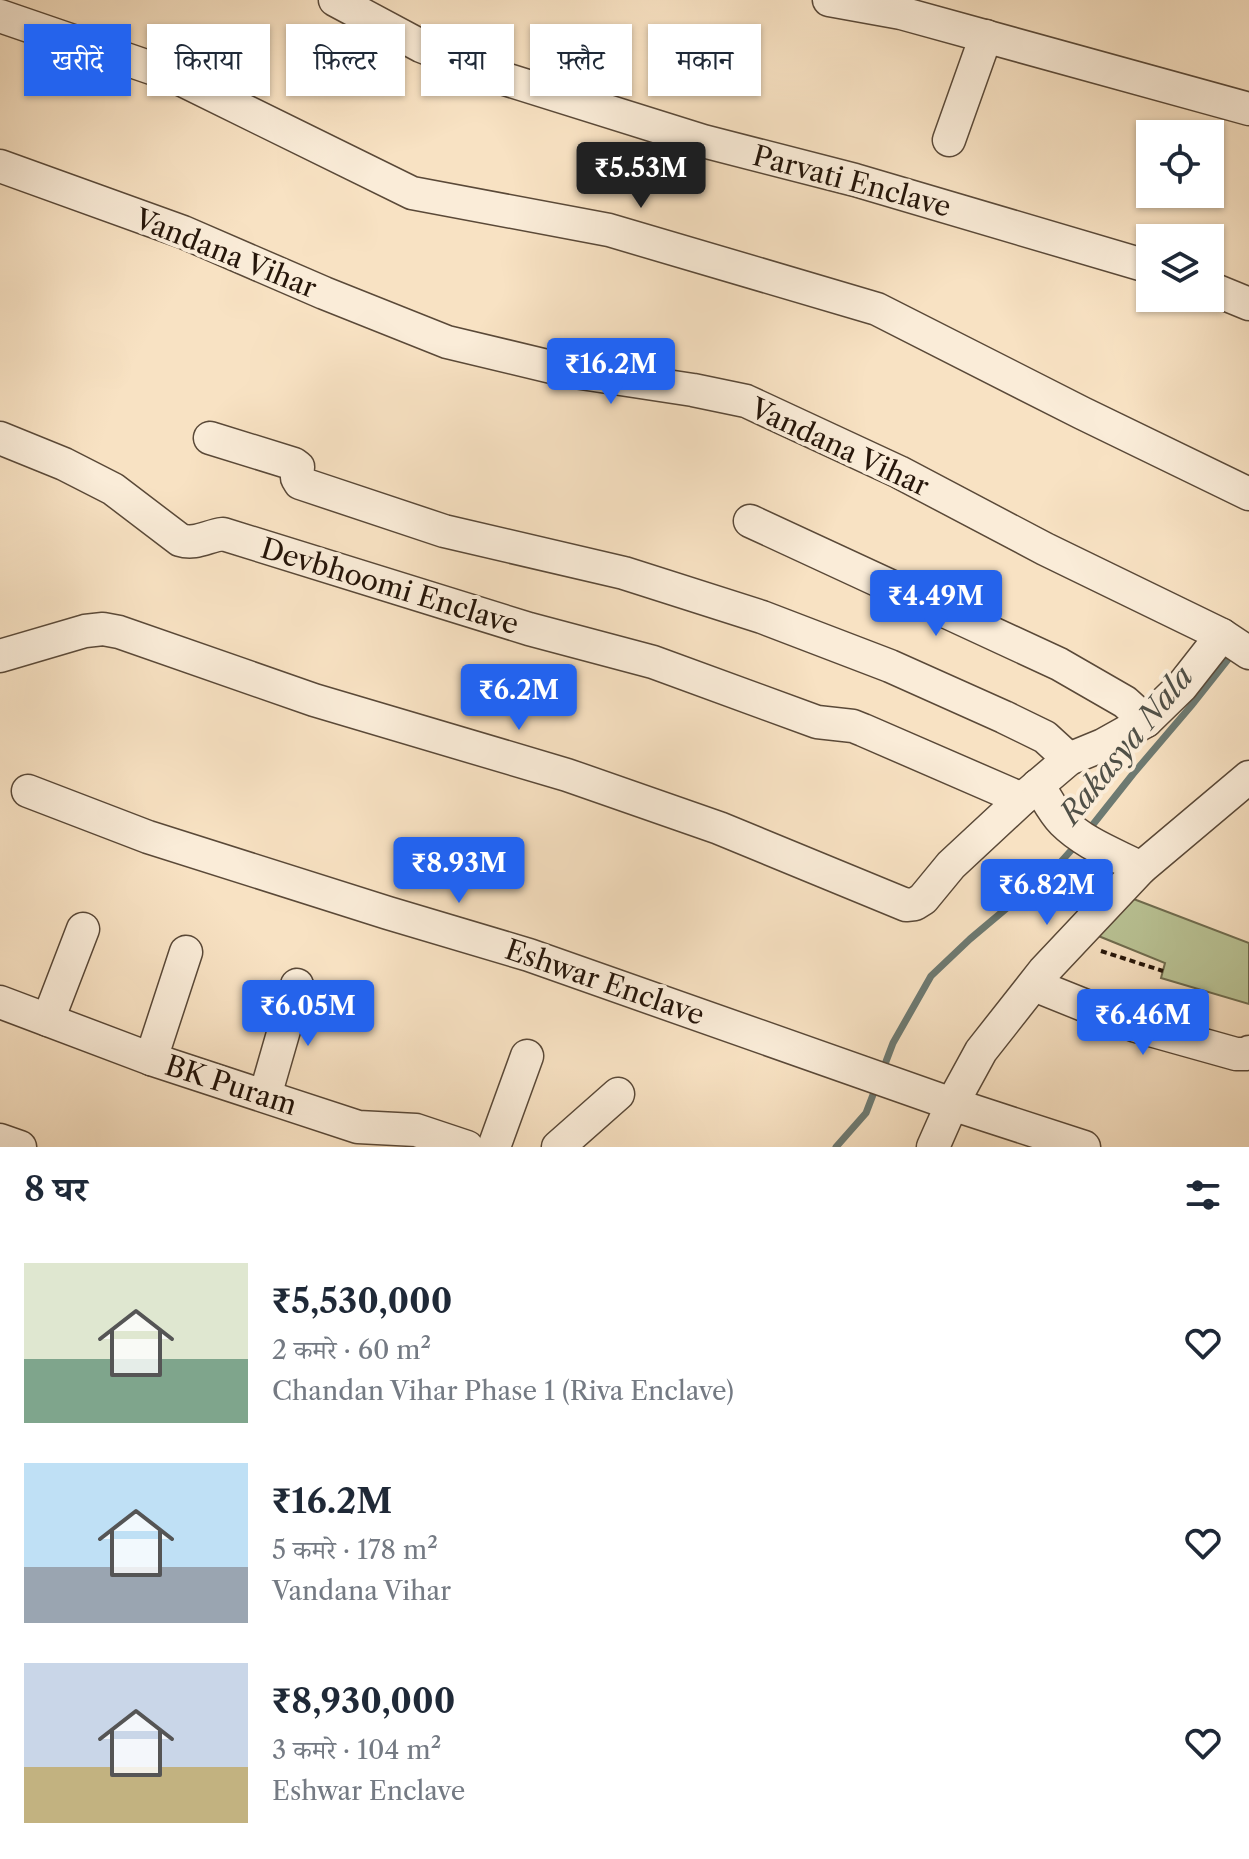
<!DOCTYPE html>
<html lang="hi">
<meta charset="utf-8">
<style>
body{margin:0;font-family:"Libre Caslon Text","Noto Serif Devanagari",serif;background:#f2f2f3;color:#1f2937;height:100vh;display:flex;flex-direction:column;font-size:30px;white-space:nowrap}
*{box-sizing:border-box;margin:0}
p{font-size:26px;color:#747a83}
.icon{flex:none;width:44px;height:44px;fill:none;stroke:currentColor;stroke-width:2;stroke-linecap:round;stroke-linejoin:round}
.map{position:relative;height:1147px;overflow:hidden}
.sheet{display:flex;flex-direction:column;background:#fff;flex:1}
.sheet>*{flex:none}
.hud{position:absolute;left:24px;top:24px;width:800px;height:72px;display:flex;gap:16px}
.fabs{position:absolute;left:1136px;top:120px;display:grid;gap:16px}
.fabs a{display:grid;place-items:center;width:88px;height:88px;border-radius:0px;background:#fff;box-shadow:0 2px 6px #0004;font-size:40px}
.price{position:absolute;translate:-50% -68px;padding:0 18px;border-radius:8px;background:#2563eb;color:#fff;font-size:26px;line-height:52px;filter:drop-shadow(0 2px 4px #0008)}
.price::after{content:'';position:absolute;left:50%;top:48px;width:24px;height:18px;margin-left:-12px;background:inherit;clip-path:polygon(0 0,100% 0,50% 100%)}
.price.current{background:#222;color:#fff}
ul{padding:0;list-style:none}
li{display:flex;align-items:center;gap:24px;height:200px;padding:0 24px}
li span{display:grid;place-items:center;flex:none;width:224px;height:160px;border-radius:0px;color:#555}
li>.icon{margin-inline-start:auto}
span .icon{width:96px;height:96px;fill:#fffc;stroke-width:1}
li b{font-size:34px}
h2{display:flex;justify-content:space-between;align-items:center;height:96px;padding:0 24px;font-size:34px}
.chip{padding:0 28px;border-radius:0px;background:#fff;box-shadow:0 2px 6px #0004;font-size:28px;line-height:72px}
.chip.current{background:#2563eb;color:#fff}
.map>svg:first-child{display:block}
.green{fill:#bac496;stroke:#706d50;stroke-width:2}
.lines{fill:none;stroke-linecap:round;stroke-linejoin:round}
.stream{stroke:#6d7a72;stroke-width:7}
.minor-casing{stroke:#5a4938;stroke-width:35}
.path{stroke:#26160a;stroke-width:4;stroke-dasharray:6 4;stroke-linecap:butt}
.minor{stroke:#faecd8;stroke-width:32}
.labels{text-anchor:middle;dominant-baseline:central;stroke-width:8;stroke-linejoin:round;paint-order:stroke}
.street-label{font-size:28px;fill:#26160a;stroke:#faecd8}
.water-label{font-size:30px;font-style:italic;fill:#505047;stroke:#faecd8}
</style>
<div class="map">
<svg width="1249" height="1147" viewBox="0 0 1249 1147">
<rect width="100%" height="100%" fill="#f8e2c3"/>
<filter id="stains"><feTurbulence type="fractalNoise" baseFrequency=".0025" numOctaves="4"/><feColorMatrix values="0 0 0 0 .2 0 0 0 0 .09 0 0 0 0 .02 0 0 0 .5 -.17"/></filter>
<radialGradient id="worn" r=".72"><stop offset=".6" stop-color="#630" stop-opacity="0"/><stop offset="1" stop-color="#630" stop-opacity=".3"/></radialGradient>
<polygon class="green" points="1131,898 1249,943 1249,1004 1161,978 1165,963 1096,935"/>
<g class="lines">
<g class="stream">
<polyline points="1087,832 1133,774 1191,706 1233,653"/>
<polyline points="882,1072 893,1043 931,976 970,939 1058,865 1076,845"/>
<polyline points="836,1147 866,1113 876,1087"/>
</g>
<g class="minor-casing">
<g id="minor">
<polyline points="335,0 421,46 505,79 703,141 855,180 1150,267"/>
<polyline points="829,0 901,13 1249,109"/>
<polyline points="0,16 172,75 412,193 609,230 877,309 1082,413 1249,494"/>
<polyline points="949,140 986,36"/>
<polyline points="0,166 183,232 324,293 447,342 568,371 693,390 746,401 899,472 1045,549 1222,635 1249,653"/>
<polyline points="1210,288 1249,304"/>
<path d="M0 438 64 464 113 489 180 540C196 545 207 536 223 534L529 629 653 662 817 722 853 726 863 730 1022 799"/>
<polyline points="210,438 294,464 298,467 297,478 300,483 444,531 624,573 762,617 890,666 1004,717 1045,737 1069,759"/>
<polyline points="750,521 1059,664 1125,702 1146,721"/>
<polyline points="0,656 85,631 103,629 119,632 314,700 567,775 719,828 906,905 915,904 923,899 951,865 1022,799 1069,759 1103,745 1146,721 1182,686 1222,635"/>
<path d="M1038 785C1046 797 1053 812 1063 822 1085 844 1114 854 1141 868"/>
<polyline points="28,791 148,837 388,913 529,955 952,1104 1084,1147"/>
<polyline points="1034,985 1136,1026 1236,1054 1246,1054 1249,1052"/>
<polyline points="0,1002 151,1059 358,1127 416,1130 467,1147"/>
<polyline points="48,1020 83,929"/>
<polyline points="151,1059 186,952"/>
<polyline points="265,1096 297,985"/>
<polyline points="0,1140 20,1147"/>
<polyline points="494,1147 527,1056"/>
<polyline points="558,1147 618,1094"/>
<polyline points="933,1147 952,1104 981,1051 1044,971 1141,868 1249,777"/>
</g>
</g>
<polyline class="path" points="1101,951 1163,971"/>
<use href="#minor" class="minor"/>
</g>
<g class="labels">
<g class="street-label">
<text transform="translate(852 181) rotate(15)">Parvati Enclave</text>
<text transform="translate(226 253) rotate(22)">Vandana Vihar</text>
<text transform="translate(840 447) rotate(25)">Vandana Vihar</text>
<text transform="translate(390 586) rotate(17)">Devbhoomi Enclave</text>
<text transform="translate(605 982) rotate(19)">Eshwar Enclave</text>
<text transform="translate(231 1085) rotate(18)">BK Puram</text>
</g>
<g class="water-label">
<text transform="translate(1126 745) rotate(-51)">Rakasya Nala</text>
</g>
</g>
<rect width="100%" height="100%" filter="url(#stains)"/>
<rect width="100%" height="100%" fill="url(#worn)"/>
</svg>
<div class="fabs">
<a><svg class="icon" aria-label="locate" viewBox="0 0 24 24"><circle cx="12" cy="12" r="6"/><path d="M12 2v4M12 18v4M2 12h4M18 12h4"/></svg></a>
<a><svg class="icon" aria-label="layers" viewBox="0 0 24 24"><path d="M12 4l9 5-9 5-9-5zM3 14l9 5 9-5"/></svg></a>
</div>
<b class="price current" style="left:641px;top:210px">₹5.53M</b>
<b class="price" style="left:611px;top:406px">₹16.2M</b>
<b class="price" style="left:936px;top:638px">₹4.49M</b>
<b class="price" style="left:519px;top:732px">₹6.2M</b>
<b class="price" style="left:459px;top:905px">₹8.93M</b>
<b class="price" style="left:1047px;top:927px">₹6.82M</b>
<b class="price" style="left:308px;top:1048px">₹6.05M</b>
<b class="price" style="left:1143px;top:1057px">₹6.46M</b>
<div class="hud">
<a class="chip current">खरीदें</a>
<a class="chip">किराया</a>
<a class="chip">फ़िल्टर</a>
<a class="chip">नया</a>
<a class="chip">फ़्लैट</a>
<a class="chip">मकान</a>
</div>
</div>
<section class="sheet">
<h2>8 घर<svg class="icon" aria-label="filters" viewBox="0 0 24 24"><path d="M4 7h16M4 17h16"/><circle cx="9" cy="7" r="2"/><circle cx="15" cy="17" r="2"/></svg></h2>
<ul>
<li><span style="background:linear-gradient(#dfe7d0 60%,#7fa58c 0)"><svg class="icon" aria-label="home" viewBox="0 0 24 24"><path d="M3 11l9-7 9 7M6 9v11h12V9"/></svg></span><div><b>₹5,530,000</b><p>2 कमरे · 60 m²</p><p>Chandan Vihar Phase 1 (Riva Enclave)</p></div><svg class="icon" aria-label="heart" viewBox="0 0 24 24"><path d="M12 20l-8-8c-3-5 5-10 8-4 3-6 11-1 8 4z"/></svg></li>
<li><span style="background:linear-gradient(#bfe0f5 65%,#9aa5b1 0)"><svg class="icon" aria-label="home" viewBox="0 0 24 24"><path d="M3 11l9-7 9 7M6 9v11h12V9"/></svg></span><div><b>₹16.2M</b><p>5 कमरे · 178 m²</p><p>Vandana Vihar</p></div><svg class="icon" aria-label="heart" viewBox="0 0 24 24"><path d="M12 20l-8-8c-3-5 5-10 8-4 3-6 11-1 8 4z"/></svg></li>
<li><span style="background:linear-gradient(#c9d6e8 65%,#c2b280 0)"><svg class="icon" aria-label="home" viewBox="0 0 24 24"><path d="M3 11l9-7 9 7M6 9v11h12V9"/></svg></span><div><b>₹8,930,000</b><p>3 कमरे · 104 m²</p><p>Eshwar Enclave</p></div><svg class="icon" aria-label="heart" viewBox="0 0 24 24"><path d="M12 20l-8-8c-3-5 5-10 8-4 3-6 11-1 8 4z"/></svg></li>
</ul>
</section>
